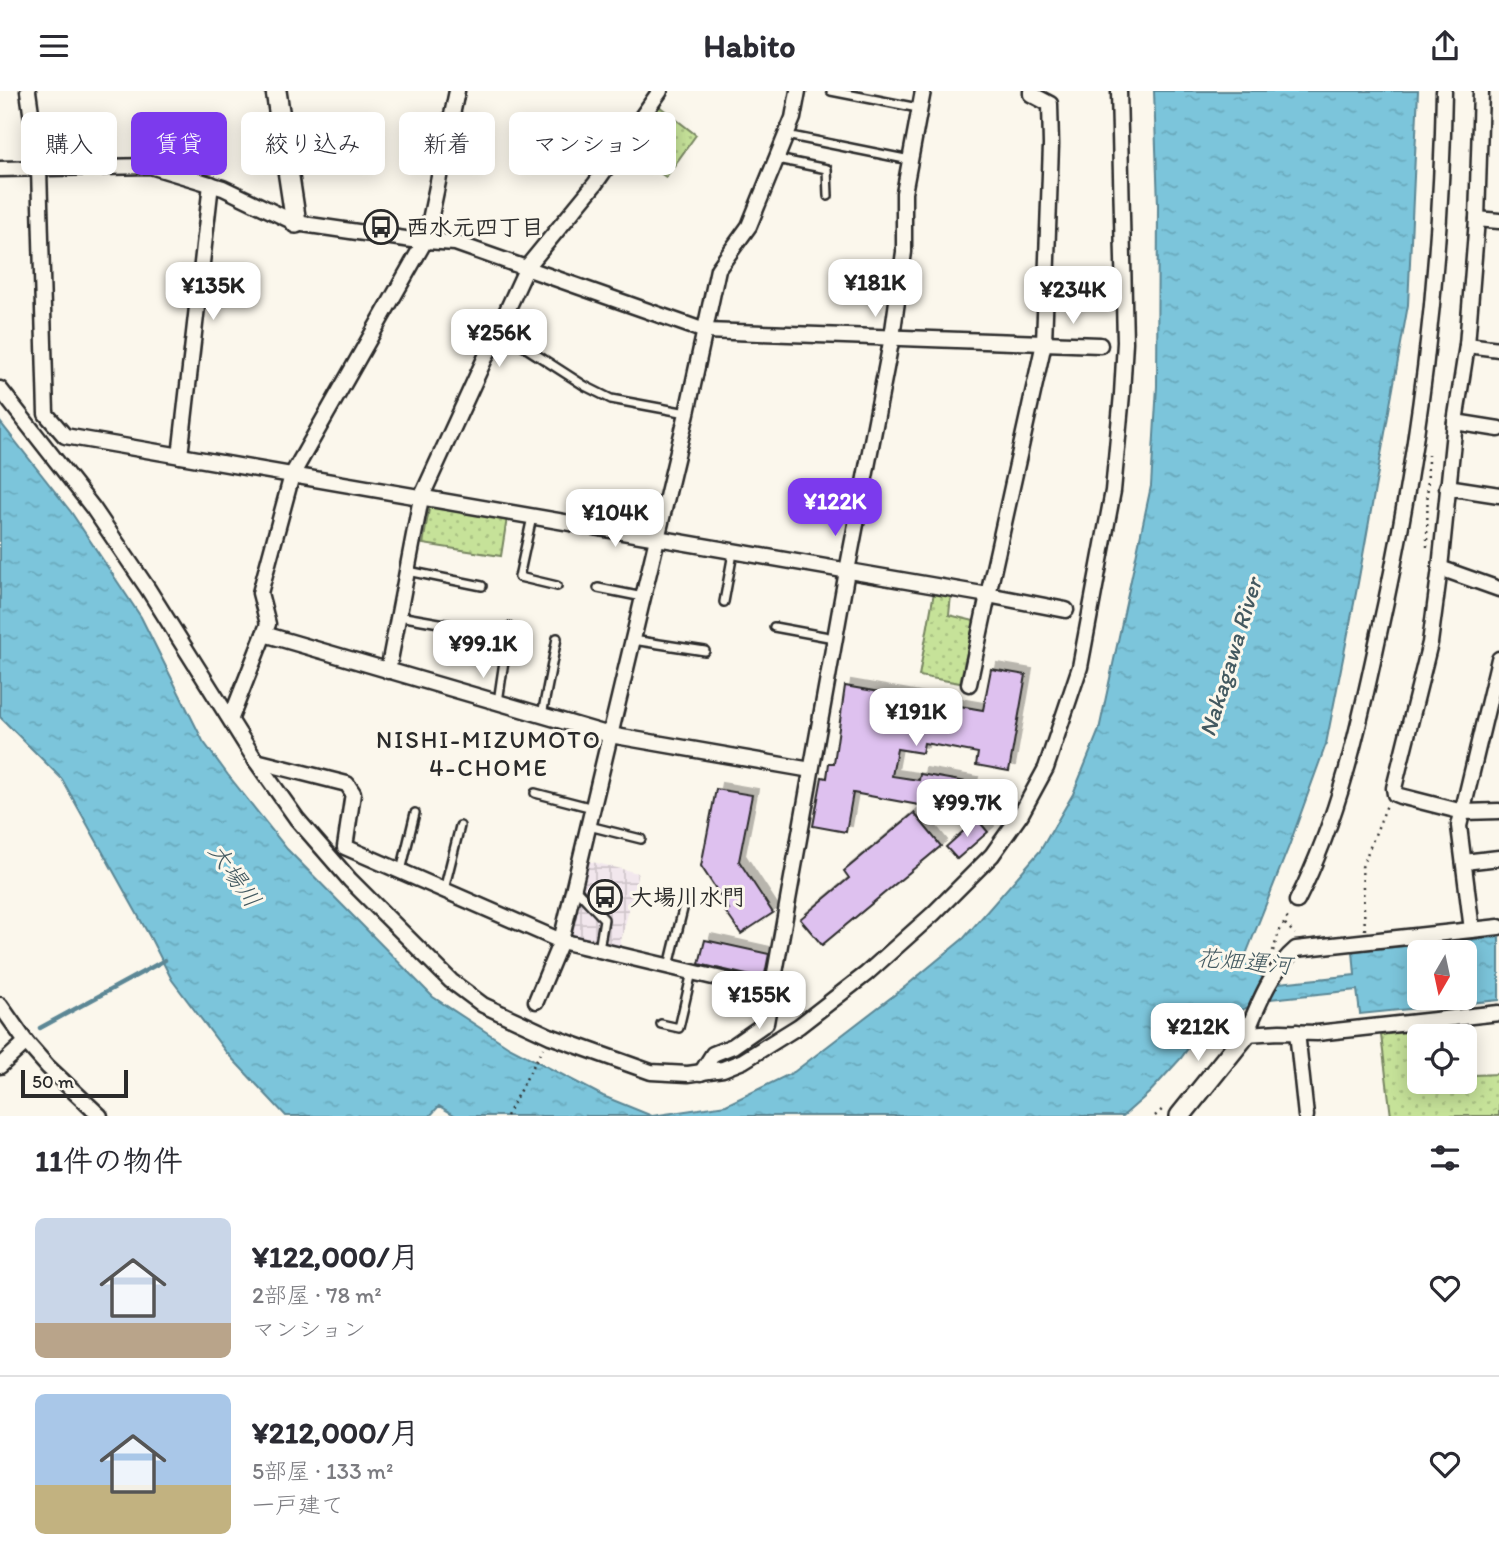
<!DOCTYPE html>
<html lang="ja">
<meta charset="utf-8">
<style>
body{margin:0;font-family:Itim,"Klee One",sans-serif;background:#f7f7f7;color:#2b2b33;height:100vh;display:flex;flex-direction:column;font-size:26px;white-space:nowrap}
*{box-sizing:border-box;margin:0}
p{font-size:23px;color:#7c7c81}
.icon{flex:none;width:38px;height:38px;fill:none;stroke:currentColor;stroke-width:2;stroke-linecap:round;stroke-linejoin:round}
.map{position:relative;height:1025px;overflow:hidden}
.side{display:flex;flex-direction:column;background:#fff;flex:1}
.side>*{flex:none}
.hud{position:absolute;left:21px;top:21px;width:700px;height:63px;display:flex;gap:14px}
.needle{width:46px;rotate:189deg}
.fabs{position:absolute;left:1407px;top:849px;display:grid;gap:14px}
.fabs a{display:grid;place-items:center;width:70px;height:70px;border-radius:10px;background:#fff;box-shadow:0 4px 18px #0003;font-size:35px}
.scale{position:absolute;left:21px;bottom:18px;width:107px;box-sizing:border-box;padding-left:7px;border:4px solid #2b2b2b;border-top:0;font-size:19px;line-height:24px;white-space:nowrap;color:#2b2b2b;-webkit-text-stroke:5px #fbf7ec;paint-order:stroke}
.price{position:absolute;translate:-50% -60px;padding:0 16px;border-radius:14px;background:#fff;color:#222;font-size:23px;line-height:46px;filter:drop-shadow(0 2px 4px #0008)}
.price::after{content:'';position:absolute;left:50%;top:42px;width:21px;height:16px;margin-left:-10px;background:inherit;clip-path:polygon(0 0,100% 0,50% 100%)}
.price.on{background:#7c3aed;color:#fff}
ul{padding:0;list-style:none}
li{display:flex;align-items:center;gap:21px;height:175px;padding:0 35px}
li+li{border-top:2px solid #e1e1e2}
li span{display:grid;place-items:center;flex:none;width:196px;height:140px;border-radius:10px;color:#555}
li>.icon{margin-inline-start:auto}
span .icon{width:84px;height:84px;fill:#fffc;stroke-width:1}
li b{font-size:30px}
h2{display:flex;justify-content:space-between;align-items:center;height:84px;padding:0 35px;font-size:30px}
.tag{padding:0 24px;border-radius:10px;background:#fff;box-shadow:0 4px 18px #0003;font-size:24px;line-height:63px}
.tag.on{background:#7c3aed;color:#fff}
header{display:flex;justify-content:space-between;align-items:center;height:91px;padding:0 35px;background:#fff;font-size:32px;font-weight:700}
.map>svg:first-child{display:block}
.industrial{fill:url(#industrial-grid)}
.park{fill:url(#park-dots);stroke:#788662;stroke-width:2;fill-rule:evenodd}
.water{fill:url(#water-ripples);stroke:#5b8795;stroke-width:2;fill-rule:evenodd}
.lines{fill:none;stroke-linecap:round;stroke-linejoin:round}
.stream{stroke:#5b8795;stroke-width:4.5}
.building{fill:#dec1ef;stroke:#2b2b2b;stroke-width:2;filter:url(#shadow)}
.lane-casing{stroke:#2b2b2b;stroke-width:12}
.street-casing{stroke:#2b2b2b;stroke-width:19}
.secondary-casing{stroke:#2b2b2b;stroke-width:24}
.path{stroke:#2b2b2b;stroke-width:2.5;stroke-dasharray:2 5;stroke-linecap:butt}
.lane{stroke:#fbf7ec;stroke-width:7}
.street{stroke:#fbf7ec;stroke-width:14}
.secondary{stroke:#fbf7ec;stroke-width:19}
.labels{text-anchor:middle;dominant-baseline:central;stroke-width:6;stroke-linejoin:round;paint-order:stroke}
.poi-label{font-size:23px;font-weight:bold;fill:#2b2b2b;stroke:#fbf7ec;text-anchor:start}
.water-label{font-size:24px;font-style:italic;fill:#435960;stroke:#fbf7ec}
.neighbourhood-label{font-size:24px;letter-spacing:2px;fill:#2b2b2b;stroke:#fbf7ec}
</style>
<header><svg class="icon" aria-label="menu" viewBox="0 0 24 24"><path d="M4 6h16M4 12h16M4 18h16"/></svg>Habito<svg class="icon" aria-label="share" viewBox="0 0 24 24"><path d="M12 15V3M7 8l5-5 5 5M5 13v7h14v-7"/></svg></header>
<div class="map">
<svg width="1499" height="1025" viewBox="0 0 1499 1025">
<defs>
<pattern id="industrial-grid" width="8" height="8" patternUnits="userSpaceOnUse" patternTransform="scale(1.75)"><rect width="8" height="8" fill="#f2e7ed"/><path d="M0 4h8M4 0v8" fill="none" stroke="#d0c6cb"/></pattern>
<pattern id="park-dots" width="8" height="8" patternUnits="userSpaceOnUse" patternTransform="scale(1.75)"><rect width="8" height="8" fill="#c6e299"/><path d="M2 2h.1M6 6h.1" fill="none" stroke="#aac284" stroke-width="1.8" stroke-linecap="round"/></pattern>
<pattern id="water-ripples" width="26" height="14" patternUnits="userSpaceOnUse" patternTransform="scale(1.75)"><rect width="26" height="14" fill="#7bc5db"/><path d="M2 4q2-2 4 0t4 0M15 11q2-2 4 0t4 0" fill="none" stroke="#6aa9bc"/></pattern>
<filter id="shadow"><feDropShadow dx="6" dy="-6" stdDeviation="0" flood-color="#0004"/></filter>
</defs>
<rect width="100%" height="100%" fill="#fbf7ec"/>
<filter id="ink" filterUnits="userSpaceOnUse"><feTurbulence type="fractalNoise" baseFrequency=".0143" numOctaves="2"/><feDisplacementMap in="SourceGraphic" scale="14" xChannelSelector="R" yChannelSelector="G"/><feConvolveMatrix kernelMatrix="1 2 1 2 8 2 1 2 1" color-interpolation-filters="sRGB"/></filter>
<g filter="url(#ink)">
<polygon class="industrial" points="588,770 638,782 619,858 570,846"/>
<g class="park">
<polygon points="659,15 696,44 666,86 627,59"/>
<polygon points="430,412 507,427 501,465 423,453"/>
<polygon points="934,501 951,504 949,524 974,530 960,592 919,585"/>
<path d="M1467 933 1473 984 1499 983V1025H1391L1381 944ZM1465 945V990H1419V945Z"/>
</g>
<path class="water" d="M1154 0H1418L1408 214 1358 492 1326 653 1289 755 1243 871 1257 880 1263 888 1279 892 1355 884 1353 860 1499 846V909L1360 923 1357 899 1270 908 1222 926 1215 920 1181 967 1149 1002 1123 1025H456L439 1015 430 1025H286L226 961 172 889 150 846 62 688 0 626V331L71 421 141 526 203 650 228 684 287 758 433 906 509 956 603 1005 652 1025 726 1014 794 981 906 895 964 847 1040 760 1073 703 1099 639 1151 395 1157 295 1158 114ZM1419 861H1465V906H1419Z"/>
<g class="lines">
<polyline class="stream" points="40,937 165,869"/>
</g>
<g class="building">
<polygon points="991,578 1026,584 1009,680 976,674 978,662 924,652 922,662 897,658 892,685 919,689 920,683 972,692 971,696 981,697 980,705 983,705 979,725 853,702 846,741 813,735 822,686 827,687 829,672 834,672 845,595 983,619"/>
<polygon points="716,698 752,704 739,770 773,822 741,843 725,820 729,818 701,775"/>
<polygon points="914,722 941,755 822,854 800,828 849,787 844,780"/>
<polygon points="977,728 988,741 957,768 946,756"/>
<polygon points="705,849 769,863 764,888 699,873"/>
</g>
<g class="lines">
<g class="lane-casing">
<g id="lane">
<polyline points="831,0 918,17"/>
<polyline points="786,44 910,69"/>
<polyline points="777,68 827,78 828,105"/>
<polyline points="498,239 585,295 611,308 687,322"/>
<polyline points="532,426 519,486 557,495"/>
<polyline points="408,480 482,495"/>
<polyline points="598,497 643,506"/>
<polyline points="724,511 733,462"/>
<polyline points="399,525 468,537"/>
<polyline points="774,536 834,547"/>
<polyline points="633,549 705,560"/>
<polyline points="498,611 509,536"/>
<polyline points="542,624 557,547"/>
<polyline points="535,702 593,717"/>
<polyline points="589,735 641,748"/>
<polyline points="401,780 415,722"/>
<polyline points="574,796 604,828 599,859"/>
<polyline points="444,799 460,735"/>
<polyline points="669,875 683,818"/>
<polyline points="661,933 679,937 692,881"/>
</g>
</g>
<g class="street-casing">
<g id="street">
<polyline points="28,0 39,78 46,323 65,345 988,504 1044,252 1051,54 1050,13 1031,3 1031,0"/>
<polyline points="1481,0 1477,128 1467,254 1455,331 1440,477 1430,552 1394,697 1395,703 1400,705 1463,721 1499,720"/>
<polyline points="0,78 150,75 223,97 296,132 412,149 455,152 705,240 1100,254"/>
<polyline points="1477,128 1499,130"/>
<polyline points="1467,254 1499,258"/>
<polyline points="0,298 93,417 148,498 256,670 297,728 350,789 451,890 483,914 550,945 651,981 688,983 723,978 743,970 799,935 866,883 933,823 992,764 1021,723 1046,677 1080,576 1113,400 1122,303 1125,251 1119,0"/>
<polyline points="1455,331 1499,338"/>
<polyline points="180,365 211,93"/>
<polyline points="1447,396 1499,404"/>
<polyline points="1440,477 1499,498"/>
<polyline points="264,543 268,533 260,502 292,384 426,148 457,0"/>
<polyline points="388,580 421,407 498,239 527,176 595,93 660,0"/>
<polyline points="969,593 988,504 1066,519"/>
<polyline points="231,627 264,543 610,644 811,679"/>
<polyline points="256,670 347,693 353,702 345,756 561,850 772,900"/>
<polyline points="1464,771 1499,767"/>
<path d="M1297 810C1339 727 1359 636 1378 547 1419 364 1441 188 1444 0"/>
<path d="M1499 836 1296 858C1272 878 1258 914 1246 943L1280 941 1317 942 1499 922"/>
<polyline points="1472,839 1459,735 1499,568"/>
<polyline points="536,910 561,850 687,322 718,178 749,135 793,27 798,0"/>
<polyline points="0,914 26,951 48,976 100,1025"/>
<polyline points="1297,941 1306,1025"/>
<polyline points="0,975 26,951"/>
<polyline points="701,982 713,963 733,955 766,932 847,480 892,246 904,161 904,102 923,0"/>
</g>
</g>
<g class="secondary-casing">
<g id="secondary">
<polyline points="276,0 296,132"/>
<polyline points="1180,1025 1246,943"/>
</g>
</g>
<g class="path">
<polyline points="1427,456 1428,364"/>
<polyline points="1285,833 1295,843"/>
<polyline points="1365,839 1362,776 1387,714"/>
<polyline points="1273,860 1279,841 1290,822"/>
<polyline points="506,1025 543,957"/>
<polyline points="1155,1025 1165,1016"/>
</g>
<use href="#lane" class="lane"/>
<use href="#street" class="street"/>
<use href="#secondary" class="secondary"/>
</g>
</g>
<defs>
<g id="bus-ring" transform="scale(1.75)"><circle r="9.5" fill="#fbf7ec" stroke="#2b2b2b" stroke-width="1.5"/><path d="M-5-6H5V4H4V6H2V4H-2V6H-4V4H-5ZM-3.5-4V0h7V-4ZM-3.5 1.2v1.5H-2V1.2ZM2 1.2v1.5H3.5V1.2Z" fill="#2b2b2b"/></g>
</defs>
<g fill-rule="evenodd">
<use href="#bus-ring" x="381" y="136"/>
<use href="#bus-ring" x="605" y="806"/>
</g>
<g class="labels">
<g class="poi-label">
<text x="406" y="136">西水元四丁目</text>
<text x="630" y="806">大場川水門</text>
</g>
<g class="water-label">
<text transform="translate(1230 566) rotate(-73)">Nakagawa River</text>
<text transform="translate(235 784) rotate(55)">大場川</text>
<text transform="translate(1244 870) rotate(5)">花畑運河</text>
</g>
<g class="neighbourhood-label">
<text x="489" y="648">NISHI-MIZUMOTO<tspan x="489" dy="28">4-CHOME</tspan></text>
</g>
</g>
</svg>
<div class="fabs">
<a><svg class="needle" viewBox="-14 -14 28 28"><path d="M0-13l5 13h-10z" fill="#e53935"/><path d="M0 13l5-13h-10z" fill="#7c7c81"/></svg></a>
<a><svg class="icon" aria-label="locate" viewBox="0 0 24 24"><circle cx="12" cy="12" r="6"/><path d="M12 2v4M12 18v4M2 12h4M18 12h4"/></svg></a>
</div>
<div class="scale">50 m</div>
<b class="price" style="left:875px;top:228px">¥181K</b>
<b class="price" style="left:213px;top:231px">¥135K</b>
<b class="price" style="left:1073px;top:235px">¥234K</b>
<b class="price" style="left:499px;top:278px">¥256K</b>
<b class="price on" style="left:835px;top:447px">¥122K</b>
<b class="price" style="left:615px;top:458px">¥104K</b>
<b class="price" style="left:483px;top:589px">¥99.1K</b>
<b class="price" style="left:916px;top:657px">¥191K</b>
<b class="price" style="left:967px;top:748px">¥99.7K</b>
<b class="price" style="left:759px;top:940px">¥155K</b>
<b class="price" style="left:1198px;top:972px">¥212K</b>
<div class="hud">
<a class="tag">購入</a>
<a class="tag on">賃貸</a>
<a class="tag">絞り込み</a>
<a class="tag">新着</a>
<a class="tag">マンション</a>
</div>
</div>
<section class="side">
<h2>11件の物件<svg class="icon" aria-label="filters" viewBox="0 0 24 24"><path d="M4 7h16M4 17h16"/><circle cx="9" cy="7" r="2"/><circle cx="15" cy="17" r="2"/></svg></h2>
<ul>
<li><span style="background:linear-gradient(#c9d6e8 75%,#b9a48a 0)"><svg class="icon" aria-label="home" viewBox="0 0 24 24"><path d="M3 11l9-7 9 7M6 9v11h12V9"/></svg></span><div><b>¥122,000/月</b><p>2部屋 · 78 m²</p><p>マンション</p></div><svg class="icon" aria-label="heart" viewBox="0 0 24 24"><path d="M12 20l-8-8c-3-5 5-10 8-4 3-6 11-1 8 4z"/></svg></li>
<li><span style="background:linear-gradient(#a9c7e8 65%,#c2b280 0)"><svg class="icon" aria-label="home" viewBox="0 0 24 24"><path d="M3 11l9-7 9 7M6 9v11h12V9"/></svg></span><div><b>¥212,000/月</b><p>5部屋 · 133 m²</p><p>一戸建て</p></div><svg class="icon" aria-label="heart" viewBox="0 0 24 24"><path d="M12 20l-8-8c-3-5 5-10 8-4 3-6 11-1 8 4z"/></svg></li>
</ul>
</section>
